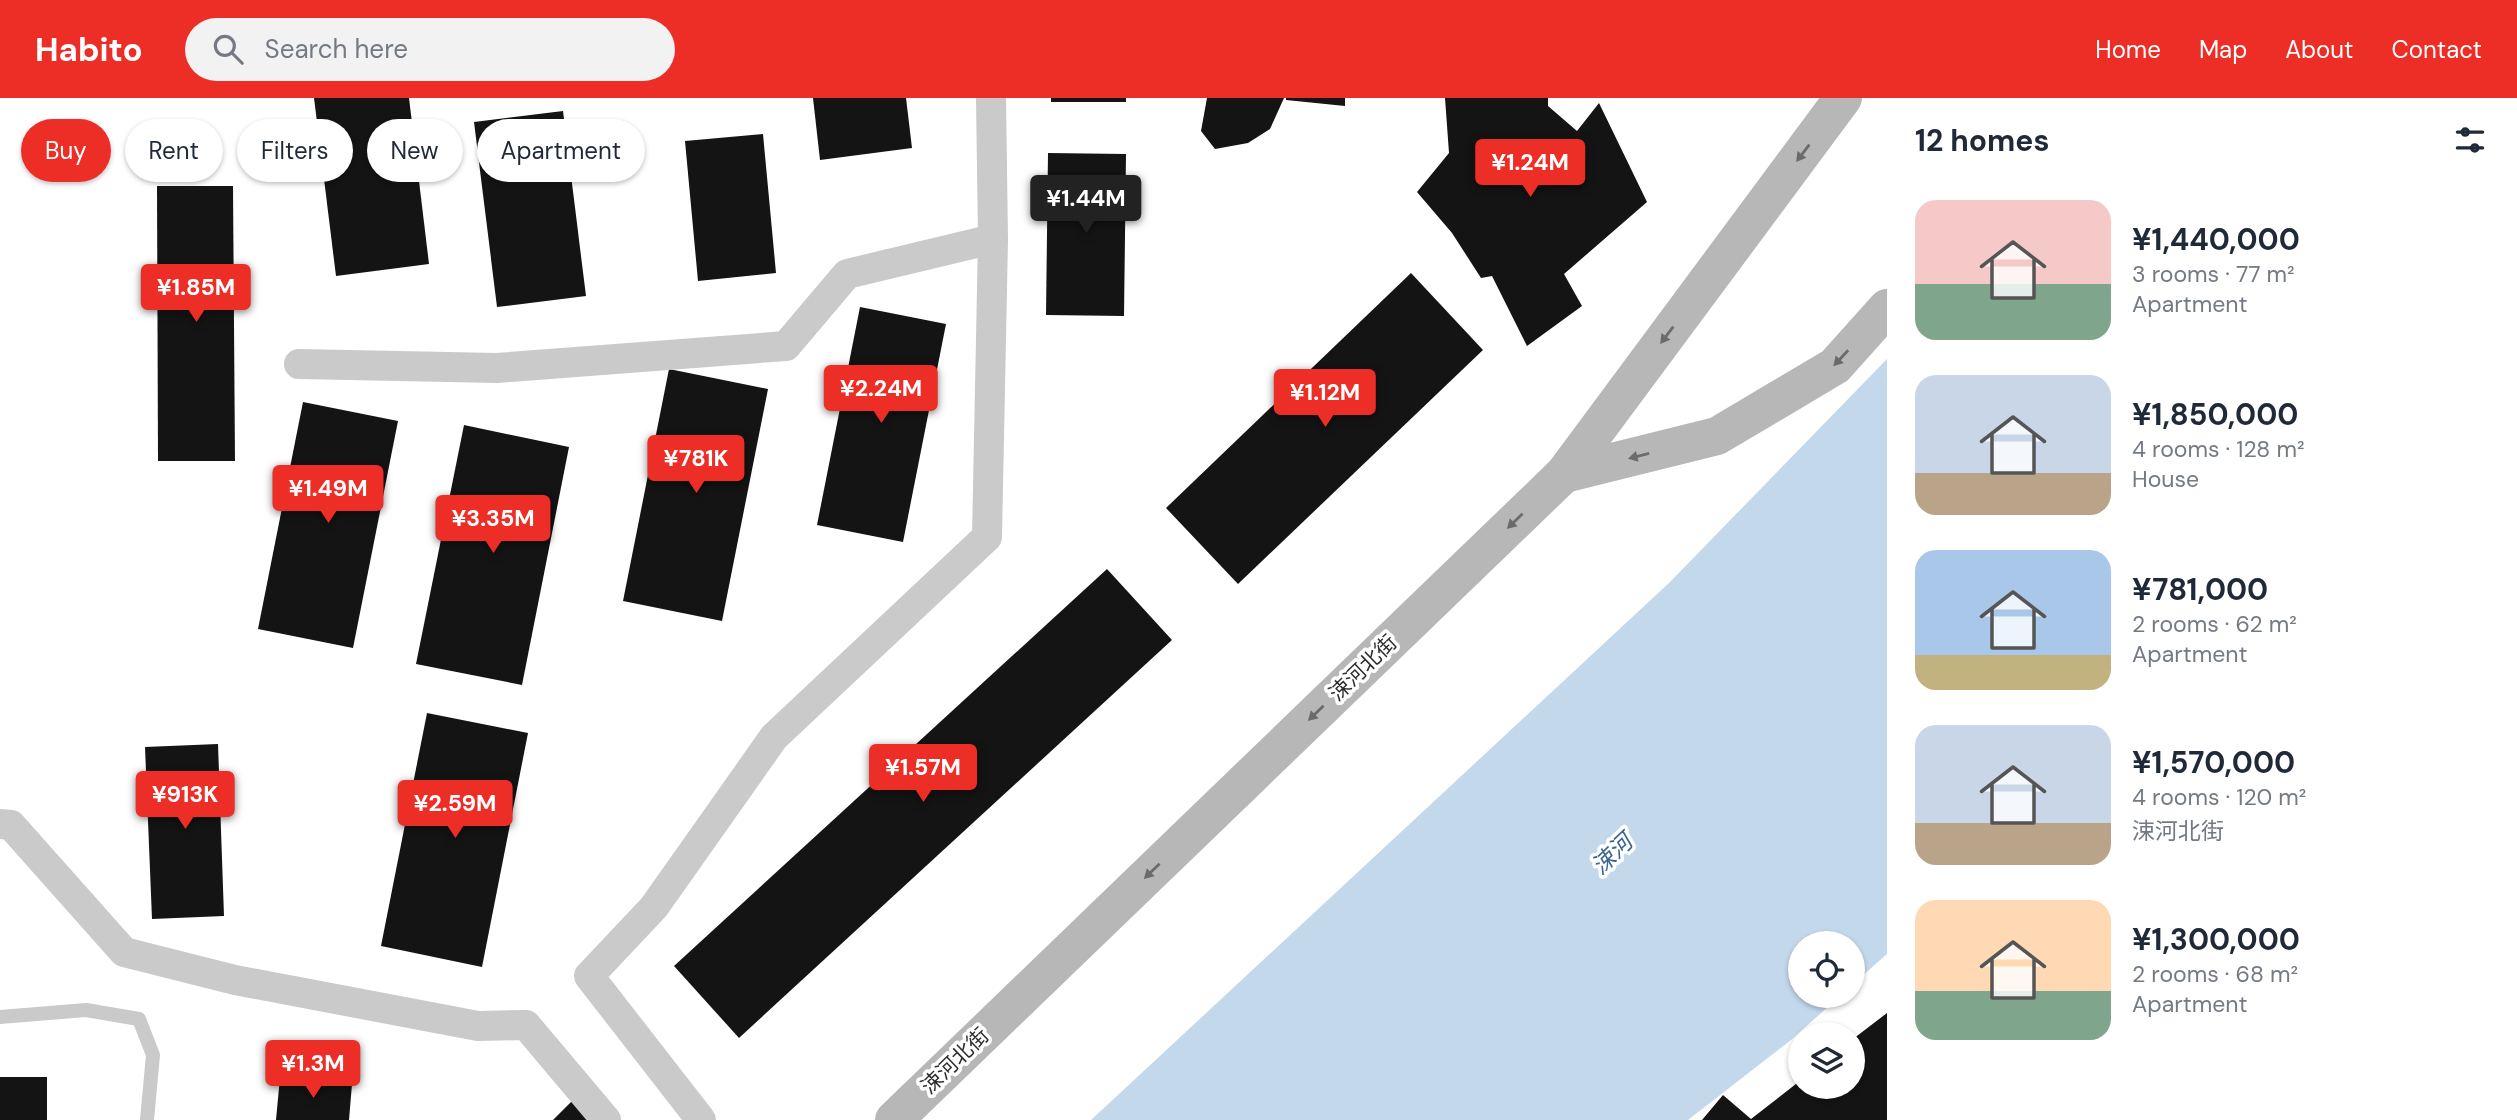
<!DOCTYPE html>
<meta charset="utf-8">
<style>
body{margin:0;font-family:"DM Sans","Noto Sans SC",sans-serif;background:#f2f2f3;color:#1f2937;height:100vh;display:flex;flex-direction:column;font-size:26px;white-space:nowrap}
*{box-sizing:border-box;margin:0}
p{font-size:23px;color:#747a83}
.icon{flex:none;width:38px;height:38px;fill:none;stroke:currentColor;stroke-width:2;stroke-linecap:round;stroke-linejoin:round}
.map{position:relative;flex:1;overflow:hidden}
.sheet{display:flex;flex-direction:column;background:#fff;width:630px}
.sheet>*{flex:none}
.banner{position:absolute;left:21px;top:21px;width:665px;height:63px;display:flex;gap:14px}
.tools{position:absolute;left:1788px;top:833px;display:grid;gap:14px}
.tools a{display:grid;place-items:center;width:77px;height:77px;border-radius:50%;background:#fff;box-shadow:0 2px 5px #0004;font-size:35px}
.price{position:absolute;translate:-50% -60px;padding:0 16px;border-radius:7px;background:#ec2e27;color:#fff;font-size:23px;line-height:46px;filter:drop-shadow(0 2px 4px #0008)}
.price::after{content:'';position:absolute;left:50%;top:42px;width:21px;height:16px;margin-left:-10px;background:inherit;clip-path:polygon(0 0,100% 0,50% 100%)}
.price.on{background:#222;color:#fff}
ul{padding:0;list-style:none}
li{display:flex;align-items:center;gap:21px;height:175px;padding:0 28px}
li span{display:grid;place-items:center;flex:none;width:196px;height:140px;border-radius:21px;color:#555}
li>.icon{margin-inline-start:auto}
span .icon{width:84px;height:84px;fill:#fffc;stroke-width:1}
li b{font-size:30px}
h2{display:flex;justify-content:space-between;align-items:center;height:84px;padding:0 28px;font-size:30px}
.tag{padding:0 24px;border-radius:32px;background:#fff;box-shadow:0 2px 5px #0004;font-size:24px;line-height:63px}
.tag.on{background:#ec2e27;color:#fff}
header{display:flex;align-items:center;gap:42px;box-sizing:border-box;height:98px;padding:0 35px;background:#ec2e27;color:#fff}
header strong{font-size:33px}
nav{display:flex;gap:38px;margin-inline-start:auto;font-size:24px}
.search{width:490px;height:63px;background:#f2f2f3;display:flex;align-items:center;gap:18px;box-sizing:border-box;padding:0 24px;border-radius:38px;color:#747a83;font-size:26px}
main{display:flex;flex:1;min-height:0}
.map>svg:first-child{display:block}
.water{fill:#c4d8ec}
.building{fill:#141414}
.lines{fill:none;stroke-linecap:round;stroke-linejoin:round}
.service{stroke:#cacaca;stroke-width:14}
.minor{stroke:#cacaca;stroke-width:30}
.secondary{stroke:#b7b7b7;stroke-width:38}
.oneway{fill:#6b6b6b}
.labels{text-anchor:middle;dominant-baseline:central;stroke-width:7;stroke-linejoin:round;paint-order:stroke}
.street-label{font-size:21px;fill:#2d2d2d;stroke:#fff}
.water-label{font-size:23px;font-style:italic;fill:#386591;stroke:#fff}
</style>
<header>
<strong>Habito</strong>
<div class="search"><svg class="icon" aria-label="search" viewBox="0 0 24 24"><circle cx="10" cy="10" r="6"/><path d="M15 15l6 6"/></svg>Search here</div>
<nav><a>Home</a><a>Map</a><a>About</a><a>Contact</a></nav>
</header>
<main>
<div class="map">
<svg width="1887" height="1022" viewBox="0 0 1887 1022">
<rect width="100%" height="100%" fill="#fff"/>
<polygon class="water" points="1887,261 1887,856 1853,886 1853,845 1801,845 1801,898 1840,898 1791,942 1688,1022 1091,1022 1670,484"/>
<g class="building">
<polygon points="314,0 409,0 429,166 336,178"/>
<polygon points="813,0 906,0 912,50 820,62"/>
<rect x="1051" y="0" width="75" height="4"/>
<polygon points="1207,0 1284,0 1270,31 1248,45 1215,51 1201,33"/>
<polygon points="1286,0 1345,0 1345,8 1286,2"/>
<polygon points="1445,0 1548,0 1548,8 1577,33 1599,5 1647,104 1564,176 1582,208 1527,248 1492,178 1481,180 1452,135 1417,94 1449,55"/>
<polygon points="563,13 586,198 497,209 474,24"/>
<polygon points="763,36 776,175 698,183 685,43"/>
<polygon points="1048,55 1126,56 1124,218 1046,217"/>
<polygon points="157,88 233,88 235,363 158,363"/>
<polygon points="1411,175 1483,252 1238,486 1166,410"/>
<polygon points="860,209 946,226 903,444 817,427"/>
<polygon points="669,271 768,291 722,523 623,503"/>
<polygon points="303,304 398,323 353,550 258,531"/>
<polygon points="464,327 569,349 522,587 416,566"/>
<polygon points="1107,471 1172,542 739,940 674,868"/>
<polygon points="427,615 528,635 482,869 381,848"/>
<polygon points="218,646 224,818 152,821 145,649"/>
<polygon points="1887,915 1887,1022 1702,1022 1723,997 1751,1021 1801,982 1801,989 1853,989 1853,941"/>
<rect x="0" y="979" width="47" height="43"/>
<polygon points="280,979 352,986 349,1022 276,1022"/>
<polygon points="574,1001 594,1022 553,1022"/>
</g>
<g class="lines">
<polyline class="service" points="0,919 86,912 139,921 153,957 147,1022"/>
<g class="minor">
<polyline points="299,266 497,270 786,248 847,176 993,141"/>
<polyline points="0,726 11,727 124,854 235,882 478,928 526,927 606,1022"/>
<polyline points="701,1022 589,878 654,809 774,639 987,439 993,141 991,0"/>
</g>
<g class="secondary">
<polyline points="1564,376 1717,338 1835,268 1887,210"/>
<polyline points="894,1022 1564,376 1843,0"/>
</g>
</g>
<defs><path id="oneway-solid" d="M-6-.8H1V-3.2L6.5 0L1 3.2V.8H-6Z" transform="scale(1.75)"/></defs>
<g class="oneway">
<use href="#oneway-solid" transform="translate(1803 55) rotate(127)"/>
<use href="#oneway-solid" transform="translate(1667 237) rotate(127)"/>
<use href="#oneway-solid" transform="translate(1841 260) rotate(133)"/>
<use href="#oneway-solid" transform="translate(1639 358) rotate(166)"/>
<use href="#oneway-solid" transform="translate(1515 423) rotate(136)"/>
<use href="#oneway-solid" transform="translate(1316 615) rotate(136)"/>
<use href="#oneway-solid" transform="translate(1152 773) rotate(136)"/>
</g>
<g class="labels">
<g class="street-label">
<text transform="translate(1363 570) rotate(-44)">涑河北街</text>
<text transform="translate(955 963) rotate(-44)">涑河北街</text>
</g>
<g class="water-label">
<text transform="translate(1612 756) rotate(-44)">涑河</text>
</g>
</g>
</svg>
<div class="tools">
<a><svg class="icon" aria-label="locate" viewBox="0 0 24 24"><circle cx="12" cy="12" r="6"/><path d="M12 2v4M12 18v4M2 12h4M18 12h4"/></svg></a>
<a><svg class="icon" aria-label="layers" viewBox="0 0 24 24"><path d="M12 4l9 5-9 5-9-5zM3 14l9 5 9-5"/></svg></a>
</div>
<b class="price" style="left:1530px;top:101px">¥1.24M</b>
<b class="price on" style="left:1086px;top:137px">¥1.44M</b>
<b class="price" style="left:196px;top:226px">¥1.85M</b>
<b class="price" style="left:881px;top:327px">¥2.24M</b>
<b class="price" style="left:1325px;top:331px">¥1.12M</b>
<b class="price" style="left:696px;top:397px">¥781K</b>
<b class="price" style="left:328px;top:427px">¥1.49M</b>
<b class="price" style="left:493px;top:457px">¥3.35M</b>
<b class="price" style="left:923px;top:706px">¥1.57M</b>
<b class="price" style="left:185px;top:733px">¥913K</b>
<b class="price" style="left:455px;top:742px">¥2.59M</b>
<b class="price" style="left:313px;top:1002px">¥1.3M</b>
<div class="banner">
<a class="tag on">Buy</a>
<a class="tag">Rent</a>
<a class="tag">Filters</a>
<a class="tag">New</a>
<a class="tag">Apartment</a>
</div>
</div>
<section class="sheet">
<h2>12 homes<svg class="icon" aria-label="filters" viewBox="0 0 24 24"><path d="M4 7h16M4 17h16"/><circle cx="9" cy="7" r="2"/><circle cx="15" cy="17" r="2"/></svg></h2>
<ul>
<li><span style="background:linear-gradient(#f6c9c9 60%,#7fa58c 0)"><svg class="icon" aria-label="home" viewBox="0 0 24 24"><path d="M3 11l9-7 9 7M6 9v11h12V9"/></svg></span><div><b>¥1,440,000</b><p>3 rooms · 77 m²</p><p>Apartment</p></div></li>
<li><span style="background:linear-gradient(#c9d6e8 70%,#b9a48a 0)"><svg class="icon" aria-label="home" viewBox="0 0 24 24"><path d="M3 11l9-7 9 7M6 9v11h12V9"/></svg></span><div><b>¥1,850,000</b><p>4 rooms · 128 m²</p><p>House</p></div></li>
<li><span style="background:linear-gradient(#a9c7e8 75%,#c2b280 0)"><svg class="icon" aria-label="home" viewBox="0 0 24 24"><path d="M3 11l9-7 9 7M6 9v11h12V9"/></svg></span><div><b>¥781,000</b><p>2 rooms · 62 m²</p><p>Apartment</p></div></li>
<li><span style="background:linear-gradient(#c9d6e8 70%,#b9a48a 0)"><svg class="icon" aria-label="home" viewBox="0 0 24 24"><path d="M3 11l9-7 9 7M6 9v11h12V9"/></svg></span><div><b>¥1,570,000</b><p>4 rooms · 120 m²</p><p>涑河北街</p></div></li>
<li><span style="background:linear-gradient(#ffd9b3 65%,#7fa58c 0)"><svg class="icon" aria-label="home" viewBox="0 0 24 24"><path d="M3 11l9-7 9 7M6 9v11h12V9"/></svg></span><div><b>¥1,300,000</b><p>2 rooms · 68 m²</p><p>Apartment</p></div></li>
</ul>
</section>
</main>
